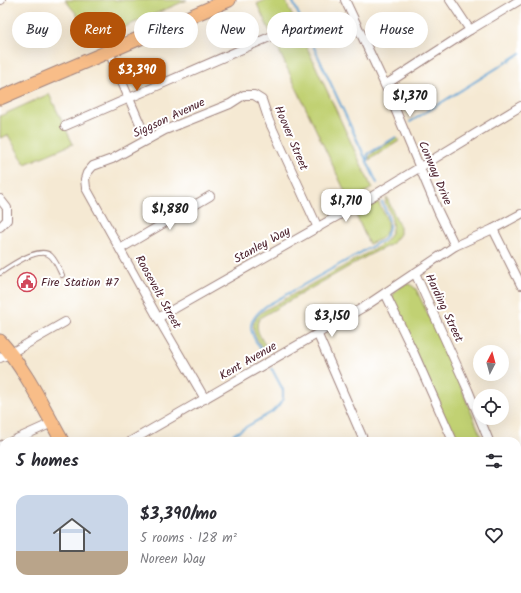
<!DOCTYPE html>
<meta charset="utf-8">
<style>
body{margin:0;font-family:Kalam,sans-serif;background:#f7f7f7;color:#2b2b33;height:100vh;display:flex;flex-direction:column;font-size:15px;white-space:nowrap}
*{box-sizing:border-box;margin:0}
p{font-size:13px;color:#7c7c81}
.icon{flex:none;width:22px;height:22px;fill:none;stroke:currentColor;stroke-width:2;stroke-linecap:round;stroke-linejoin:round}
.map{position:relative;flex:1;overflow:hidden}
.sheet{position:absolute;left:0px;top:437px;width:521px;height:156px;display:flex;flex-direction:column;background:#fff;border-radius:12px 12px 0 0;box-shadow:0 4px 16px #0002}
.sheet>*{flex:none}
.banner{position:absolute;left:12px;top:12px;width:497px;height:36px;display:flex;gap:8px}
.needle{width:26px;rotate:6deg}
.controls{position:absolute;left:473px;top:345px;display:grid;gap:8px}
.controls a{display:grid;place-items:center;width:36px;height:36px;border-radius:50%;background:#fff;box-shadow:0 4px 16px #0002;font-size:20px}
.price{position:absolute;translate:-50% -34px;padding:0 9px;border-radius:8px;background:#fff;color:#222;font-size:13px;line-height:26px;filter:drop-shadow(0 1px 2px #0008)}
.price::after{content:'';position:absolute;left:50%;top:24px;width:12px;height:9px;margin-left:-6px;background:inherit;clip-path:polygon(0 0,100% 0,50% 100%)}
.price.current{background:#b45309;color:#fff}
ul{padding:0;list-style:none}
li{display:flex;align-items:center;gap:12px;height:100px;padding:0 16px}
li+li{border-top:1px solid #e1e1e2}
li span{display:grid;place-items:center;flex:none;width:112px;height:80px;border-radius:12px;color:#555}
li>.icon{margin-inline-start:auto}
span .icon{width:48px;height:48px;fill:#fffc;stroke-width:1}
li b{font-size:17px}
h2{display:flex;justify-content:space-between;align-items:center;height:48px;padding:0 16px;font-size:17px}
.tag{padding:0 14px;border-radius:18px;background:#fff;box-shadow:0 4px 16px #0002;font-size:14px;line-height:36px}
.tag.current{background:#b45309;color:#fff}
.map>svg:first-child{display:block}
.green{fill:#c1d173;stroke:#86784f}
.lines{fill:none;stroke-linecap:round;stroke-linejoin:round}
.stream{stroke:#60a3d4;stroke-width:2}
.service-casing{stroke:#a0847f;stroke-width:6}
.minor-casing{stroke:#a0847f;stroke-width:10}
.primary-casing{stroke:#a0847f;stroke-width:15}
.service{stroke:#fff;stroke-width:4}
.minor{stroke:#fff;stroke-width:8}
.primary{stroke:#f8bd88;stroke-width:13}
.labels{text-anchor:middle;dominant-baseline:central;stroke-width:4;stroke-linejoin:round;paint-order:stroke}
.street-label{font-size:12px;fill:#4a1f2b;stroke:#fff}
.poi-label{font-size:12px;fill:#4a1f2b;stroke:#fff;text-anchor:start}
</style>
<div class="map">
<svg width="521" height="593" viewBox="0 0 521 593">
<rect width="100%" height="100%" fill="#fff"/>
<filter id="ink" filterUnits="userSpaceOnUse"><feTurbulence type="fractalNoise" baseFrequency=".025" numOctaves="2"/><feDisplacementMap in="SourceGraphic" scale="8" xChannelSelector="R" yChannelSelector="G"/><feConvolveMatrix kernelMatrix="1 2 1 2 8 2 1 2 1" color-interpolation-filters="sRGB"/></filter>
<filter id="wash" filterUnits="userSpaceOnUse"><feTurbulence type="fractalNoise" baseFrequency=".012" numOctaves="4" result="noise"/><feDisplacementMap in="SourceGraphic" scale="16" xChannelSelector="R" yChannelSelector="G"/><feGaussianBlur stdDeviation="0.9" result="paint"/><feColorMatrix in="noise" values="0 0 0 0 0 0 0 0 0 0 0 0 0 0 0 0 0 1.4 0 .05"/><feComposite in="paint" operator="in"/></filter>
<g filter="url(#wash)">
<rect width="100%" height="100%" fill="#f5e9d3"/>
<g class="green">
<polygon points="65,0 187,0 97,39"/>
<polygon points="265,0 285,0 372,188 350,202 257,4"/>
<polygon points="49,94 73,144 25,164 8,135 0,138 0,116"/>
<polygon points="397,138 399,141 369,160 370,156 373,153"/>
<path d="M387 198 400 227V234L392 244 369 255 261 317C251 327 263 340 268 350L265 352C257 338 245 325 262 312L380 246C382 243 385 242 387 239 397 228 391 214 385 202Z"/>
<path d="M378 202C384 213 394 228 381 238 378 241 373 242 369 244L356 215Z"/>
<path d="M410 284 416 289 453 368 483 441H454L392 299C393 291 402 284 410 284Z"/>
<polygon points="521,553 521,593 516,593 515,589 517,589 517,554"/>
</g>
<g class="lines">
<g class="stream">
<polyline points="292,0 377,183"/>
<polyline points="410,122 521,53"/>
<polyline points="367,162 368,154 396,137"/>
<path d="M263 353C250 331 243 324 266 306L383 240C394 225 388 217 382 202"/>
<polyline points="222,441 272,412 279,405 283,399 283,390 272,369"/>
</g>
</g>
</g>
<g filter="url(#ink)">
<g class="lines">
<g class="service-casing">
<g id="service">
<path d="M0 273C10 266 40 245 51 256 56 261 59 269 62 275"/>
<polyline points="53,589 55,593"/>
<polyline points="82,589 84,593"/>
</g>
</g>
<g class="minor-casing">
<g id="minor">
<polyline points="0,0 1,0"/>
<polyline points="345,0 385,85 438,211 455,246"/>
<polyline points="450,0 470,30"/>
<polyline points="109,52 147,140"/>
<polyline points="385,85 470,30 520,0"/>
<polyline points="65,126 272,36"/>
<polyline points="0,199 7,208 7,220 0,227"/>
<polyline points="493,229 521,285"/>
<polyline points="120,249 210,196"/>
<polyline points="415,273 468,390 489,441"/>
<polyline points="385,293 413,351 453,441"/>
<polyline points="158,318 371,197 521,106"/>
<polyline points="318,335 364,441"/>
<polyline points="0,358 11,353 65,322"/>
<polyline points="205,399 158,318 86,188 85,179 87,173 93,166 112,159 165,130 230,104 244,95 254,95 262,100 269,121 318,228"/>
<polyline points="12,441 52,423"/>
<polyline points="131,441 364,307 455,246 493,229 521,214"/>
<polyline points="0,446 4,444"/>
<polyline points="517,509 521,519"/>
<polyline points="517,550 521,548"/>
<polyline points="248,589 250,593"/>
<polyline points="511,589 512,593"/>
<polyline points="308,593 315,589"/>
</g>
</g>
<g class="primary-casing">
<g id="primary">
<polyline points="0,98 229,0"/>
<path d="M0 341C26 370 43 407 62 441"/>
<polyline points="146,589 148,593"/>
</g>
</g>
<use href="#service" class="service"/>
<use href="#minor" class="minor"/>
<use href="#primary" class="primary"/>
</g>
</g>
<defs>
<g id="civic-ring" transform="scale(1)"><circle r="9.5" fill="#fff" stroke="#d1495b" stroke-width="1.5"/><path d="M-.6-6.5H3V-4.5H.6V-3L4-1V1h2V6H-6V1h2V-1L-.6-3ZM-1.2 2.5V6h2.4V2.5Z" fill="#d1495b"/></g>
</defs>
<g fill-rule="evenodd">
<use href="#civic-ring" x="27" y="282"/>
</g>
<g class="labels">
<g class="street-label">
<text transform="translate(169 118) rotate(-25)">Siggson Avenue</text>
<text transform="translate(291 138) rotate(67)">Hoover Street</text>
<text transform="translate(435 173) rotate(67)">Conway Drive</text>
<text transform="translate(262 245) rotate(-29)">Stanley Way</text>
<text transform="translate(158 292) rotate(61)">Roosevelt Street</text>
<text transform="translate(444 308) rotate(65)">Harding Street</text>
<text transform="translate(248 361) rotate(-30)">Kent Avenue</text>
</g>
<g class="poi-label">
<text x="41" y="282">Fire Station #7</text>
</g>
</g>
</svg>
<div class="controls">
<a><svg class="needle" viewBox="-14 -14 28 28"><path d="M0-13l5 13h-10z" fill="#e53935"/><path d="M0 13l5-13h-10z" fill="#7c7c81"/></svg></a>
<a><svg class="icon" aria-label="locate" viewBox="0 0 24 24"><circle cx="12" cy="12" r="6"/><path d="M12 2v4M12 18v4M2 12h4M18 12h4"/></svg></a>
</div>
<b class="price current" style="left:137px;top:92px">$3,390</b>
<b class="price" style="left:410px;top:118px">$1,370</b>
<b class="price" style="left:346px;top:223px">$1,710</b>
<b class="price" style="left:170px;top:231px">$1,880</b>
<b class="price" style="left:332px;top:338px">$3,150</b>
<div class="banner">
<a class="tag">Buy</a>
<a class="tag current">Rent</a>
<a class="tag">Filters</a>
<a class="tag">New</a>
<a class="tag">Apartment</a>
<a class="tag">House</a>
</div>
<section class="sheet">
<h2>5 homes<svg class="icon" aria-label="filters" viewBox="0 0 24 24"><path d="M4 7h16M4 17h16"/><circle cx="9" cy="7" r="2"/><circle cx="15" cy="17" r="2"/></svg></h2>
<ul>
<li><span style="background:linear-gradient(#c9d6e8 70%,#b9a48a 0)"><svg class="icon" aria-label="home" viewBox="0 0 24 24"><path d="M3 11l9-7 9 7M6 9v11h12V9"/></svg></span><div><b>$3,390/mo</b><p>5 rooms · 128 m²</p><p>Noreen Way</p></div><svg class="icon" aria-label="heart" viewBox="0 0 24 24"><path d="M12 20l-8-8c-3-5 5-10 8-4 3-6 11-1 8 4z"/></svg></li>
</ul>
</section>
</div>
